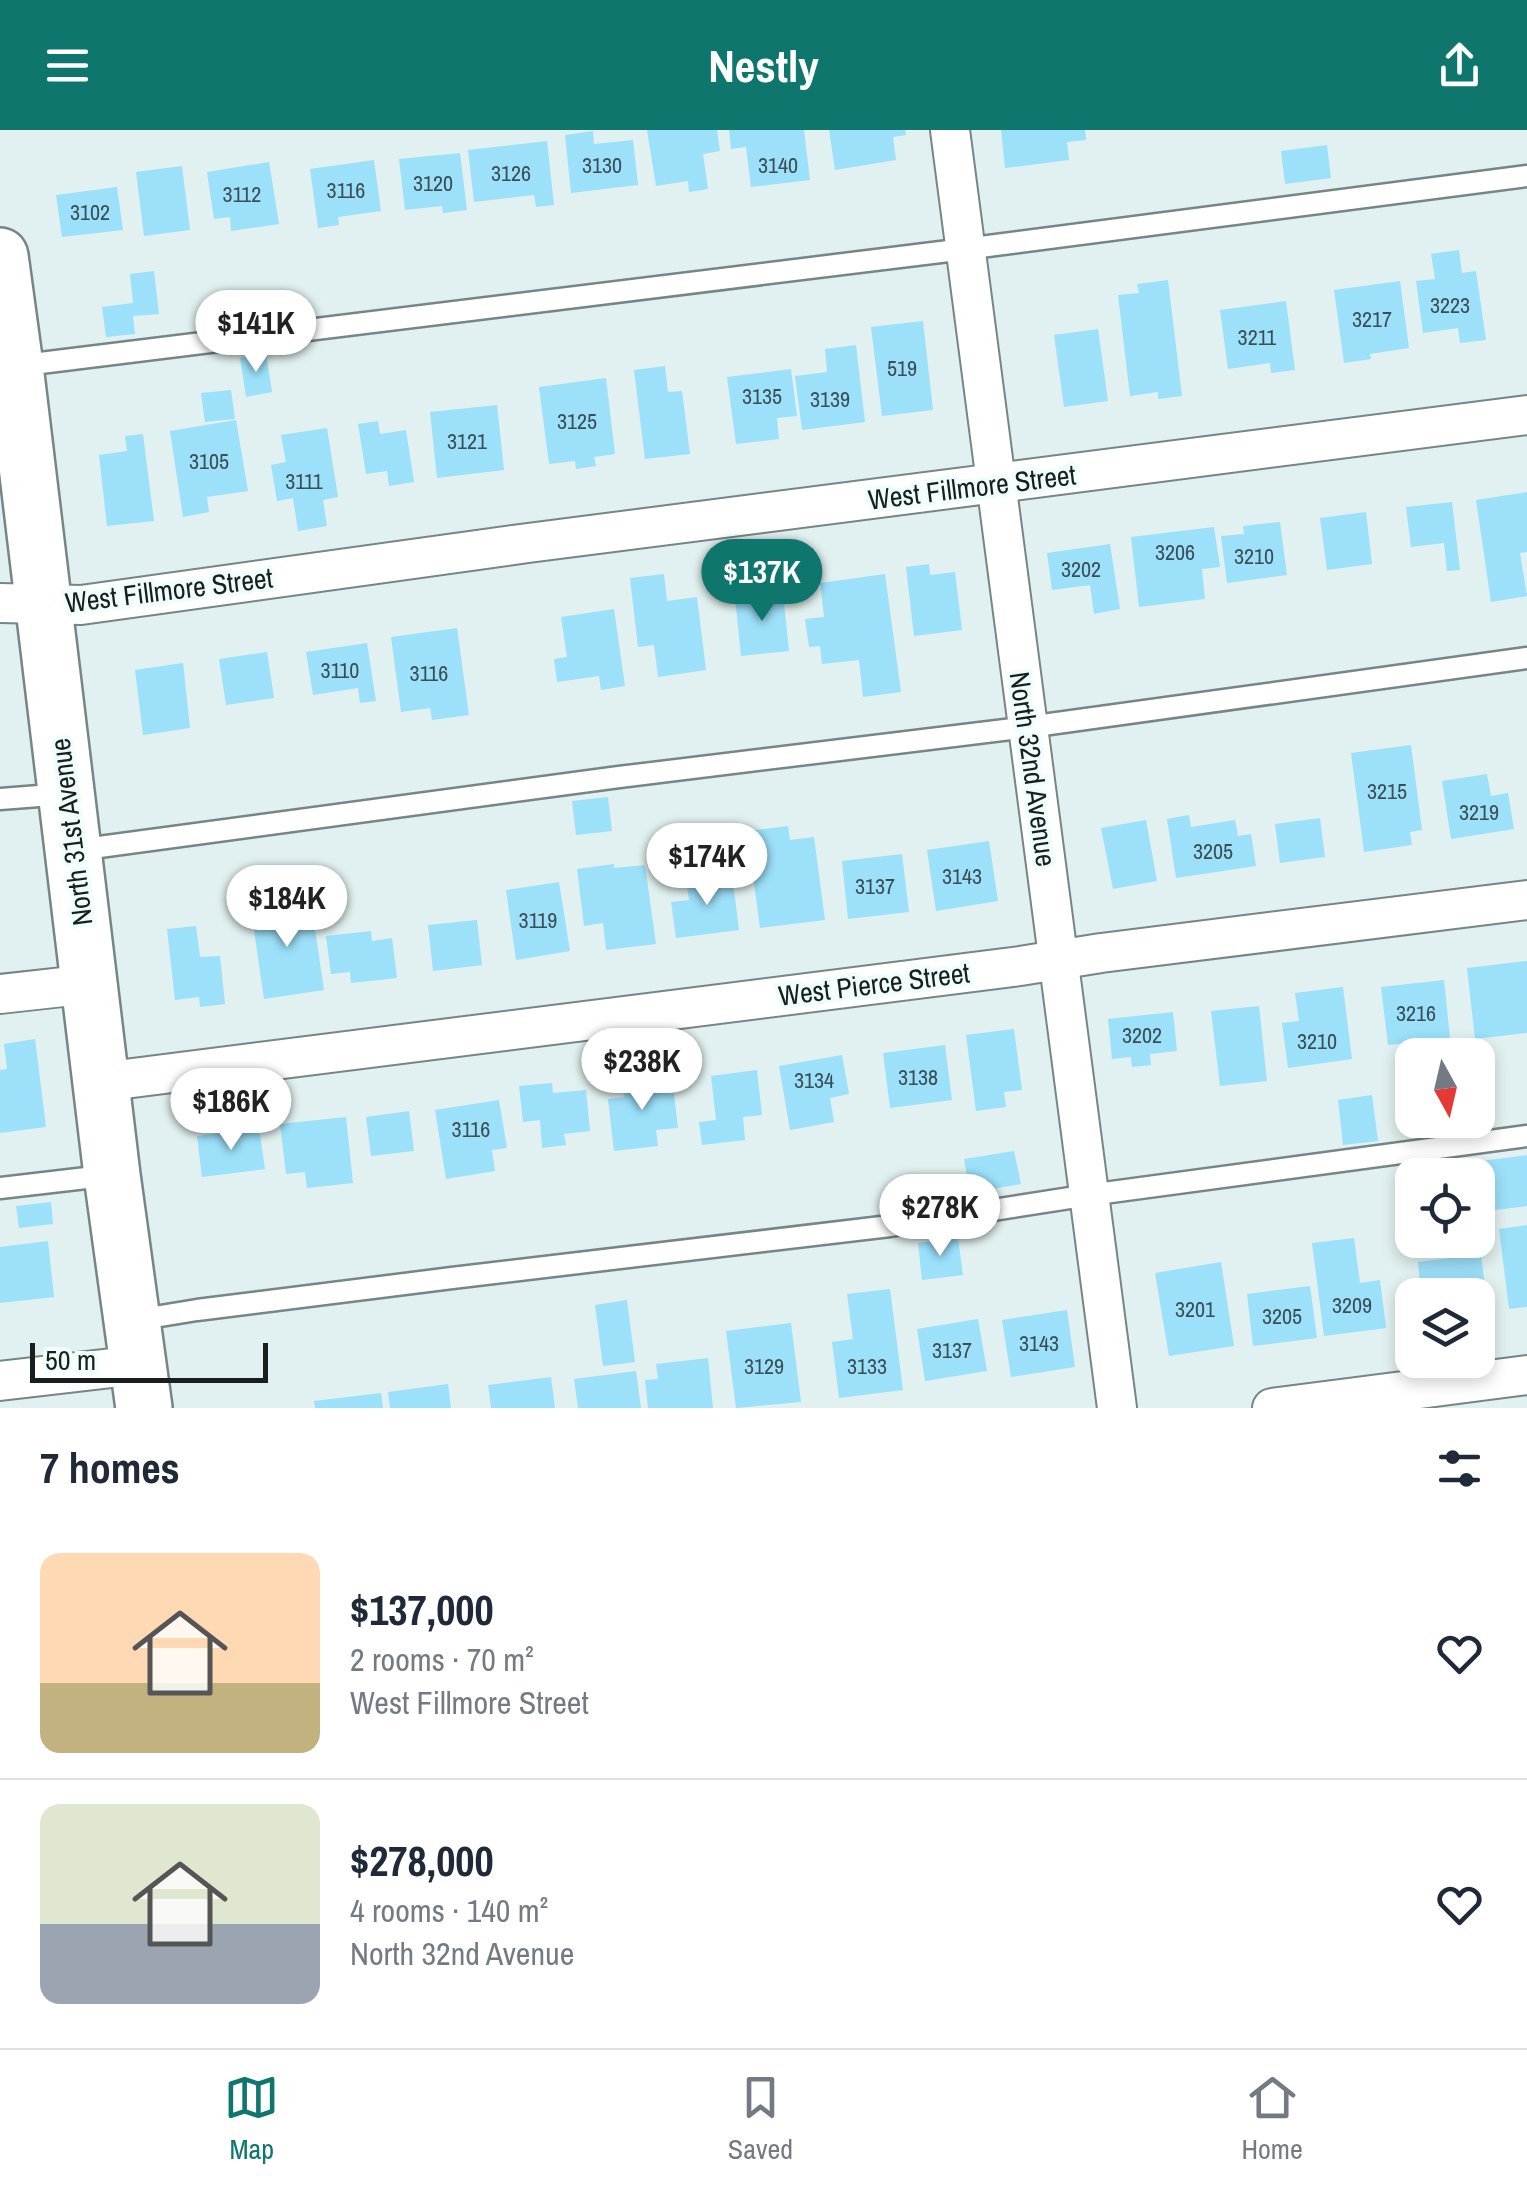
<!DOCTYPE html>
<meta charset="utf-8">
<style>
body{margin:0;font-family:"Archivo Narrow",sans-serif;background:#f6f6f7;color:#1f2937;height:100vh;display:flex;flex-direction:column;font-size:38px;white-space:nowrap}
*{box-sizing:border-box;margin:0}
p{font-size:32px;color:#747a83}
.icon{flex:none;width:55px;height:55px;fill:none;stroke:currentColor;stroke-width:2;stroke-linecap:round;stroke-linejoin:round}
.map{position:relative;height:1278px;overflow:hidden}
.side{display:flex;flex-direction:column;background:#fff;flex:1}
.side>*{flex:none}
.needle{width:65px;rotate:172deg}
.controls{position:absolute;left:1395px;top:908px;display:grid;gap:20px}
.controls a{display:grid;place-items:center;width:100px;height:100px;border-radius:20px;background:#fff;box-shadow:0 5px 15px #0003;font-size:50px}
.scale{position:absolute;left:30px;bottom:25px;width:238px;box-sizing:border-box;padding-left:10px;border:5px solid #191e1e;border-top:0;font-size:28px;line-height:35px;white-space:nowrap;color:#191e1e;-webkit-text-stroke:8px #effefd;paint-order:stroke}
.price{position:absolute;translate:-50% -85px;padding:0 22px;border-radius:35px;background:#fff;color:#222;font-size:32px;line-height:65px;filter:drop-shadow(0 2px 5px #0008)}
.price::after{content:'';position:absolute;left:50%;top:60px;width:30px;height:22px;margin-left:-15px;background:inherit;clip-path:polygon(0 0,100% 0,50% 100%)}
.price.active{background:#0f766e;color:#fff}
ul{padding:0;list-style:none}
li{display:flex;align-items:center;gap:30px;height:250px;padding:0 40px}
li+li{border-top:2px solid #e0e1e3}
li span{display:grid;place-items:center;flex:none;width:280px;height:200px;border-radius:20px;color:#555}
li>.icon{margin-inline-start:auto}
span .icon{width:120px;height:120px;fill:#fffc;stroke-width:1}
li b{font-size:42px}
h2{display:flex;justify-content:space-between;align-items:center;height:120px;padding:0 40px;font-size:42px}
header{display:flex;justify-content:space-between;align-items:center;height:130px;padding:0 40px;background:#0f766e;color:#fff;font-size:45px;font-weight:700}
.dock{display:flex;justify-content:space-around;align-items:center;height:140px;border-top:2px solid #e0e1e3;background:#fff;font-size:28px;color:#747a83}
.dock a{display:grid;justify-items:center;gap:5px}
.dock .active{color:#0f766e}
.map>svg:first-child{display:block}
.building{fill:#9ce0fa}
.lines{fill:none;stroke-linecap:round;stroke-linejoin:round}
.lane-casing{stroke:#778584;stroke-width:25}
.street-casing{stroke:#778584;stroke-width:42}
.secondary-casing{stroke:#778584;stroke-width:60}
.lane{stroke:#fff;stroke-width:20}
.street{stroke:#fff;stroke-width:38}
.secondary{stroke:#fff;stroke-width:55}
.labels{text-anchor:middle;dominant-baseline:central;stroke-width:8;stroke-linejoin:round;paint-order:stroke}
.number-label{font-size:22px;fill:#3a4e55}
.street-label{font-size:28px;fill:#191e1e;stroke:#effefd}
</style>
<header><svg class="icon" aria-label="menu" viewBox="0 0 24 24"><path d="M4 6h16M4 12h16M4 18h16"/></svg>Nestly<svg class="icon" aria-label="share" viewBox="0 0 24 24"><path d="M12 15V3M7 8l5-5 5 5M5 13v7h14v-7"/></svg></header>
<div class="map">
<svg width="1527" height="1278" viewBox="0 0 1527 1278">
<rect width="100%" height="100%" fill="#e1f0f0"/>
<g class="building">
<polygon points="647,0 717,0 720,21 703,24 708,59 689,62 688,51 656,56"/>
<polygon points="729,0 804,0 810,50 751,57 746,17 731,19"/>
<polygon points="829,0 905,0 906,5 893,7 896,30 835,40"/>
<polygon points="1001,0 1085,0 1086,10 1067,12 1069,30 1005,38"/>
<polygon points="593,1 594,14 633,10 638,55 571,63 565,5"/>
<polygon points="547,11 554,75 536,77 534,65 474,72 468,20"/>
<polygon points="1327,15 1331,48 1285,54 1281,21"/>
<polygon points="460,23 467,80 443,83 442,76 405,80 399,29"/>
<polygon points="374,30 381,81 338,87 339,95 318,98 310,39"/>
<polygon points="269,32 279,94 231,101 230,87 214,89 207,42"/>
<polygon points="182,36 190,100 144,106 136,42"/>
<polygon points="117,57 123,100 62,107 56,65"/>
<polygon points="1459,120 1462,143 1476,141 1486,210 1460,213 1458,198 1423,203 1416,151 1435,149 1431,124"/>
<polygon points="154,141 159,184 133,186 135,204 106,207 102,177 133,173 130,144"/>
<polygon points="1168,150 1182,266 1158,269 1158,262 1130,266 1118,165 1139,163 1137,154"/>
<polygon points="1400,151 1409,218 1370,224 1371,229 1344,233 1334,160"/>
<polygon points="1286,171 1295,240 1271,243 1270,233 1228,239 1220,180"/>
<polygon points="923,191 933,280 882,286 871,197"/>
<polygon points="1098,199 1108,271 1064,277 1054,205"/>
<polygon points="856,215 865,292 802,300 795,246 827,242 825,219"/>
<polygon points="266,223 272,262 246,267 240,228"/>
<polygon points="665,236 668,262 682,261 690,324 645,329 634,240"/>
<polygon points="791,239 797,286 777,288 779,309 736,314 727,247"/>
<polygon points="606,248 615,324 594,327 596,336 576,339 575,331 549,334 539,257"/>
<polygon points="231,260 235,289 205,292 201,263"/>
<polygon points="497,275 504,340 437,348 430,282"/>
<polygon points="236,290 248,361 207,367 209,382 183,387 170,301"/>
<polygon points="378,291 380,304 406,300 414,352 389,356 387,341 366,344 358,294"/>
<polygon points="327,298 338,367 323,370 327,396 298,401 293,368 277,371 271,335 286,332 281,305"/>
<polygon points="143,304 154,391 107,396 99,325 127,321 125,306"/>
<polygon points="1527,362 1527,422 1520,423 1527,466 1491,472 1476,370"/>
<polygon points="1452,372 1460,440 1447,441 1444,413 1411,417 1406,377"/>
<polygon points="1366,382 1372,434 1327,440 1320,388"/>
<polygon points="1280,392 1287,445 1227,453 1221,406 1244,404 1243,396"/>
<polygon points="1214,397 1220,437 1202,439 1205,469 1139,477 1131,407"/>
<polygon points="1110,414 1120,479 1094,484 1090,455 1052,460 1047,423"/>
<polygon points="929,434 930,445 955,442 962,500 914,506 906,437"/>
<polygon points="664,444 667,471 697,467 706,540 658,547 654,515 638,517 630,448"/>
<polygon points="885,444 901,562 863,567 859,530 822,534 820,516 809,517 805,489 824,487 820,453"/>
<polygon points="783,463 789,521 741,526 735,467"/>
<polygon points="614,479 625,556 601,560 599,546 557,552 554,529 567,527 561,487"/>
<polygon points="457,498 469,585 432,590 430,578 401,582 391,507"/>
<polygon points="367,513 376,571 360,573 358,558 313,565 306,522"/>
<polygon points="267,522 274,568 226,575 219,529"/>
<polygon points="183,533 190,598 143,605 135,540"/>
<polygon points="1411,615 1422,700 1410,702 1412,715 1364,722 1351,623"/>
<polygon points="1487,644 1491,666 1508,663 1514,699 1451,709 1442,651"/>
<polygon points="608,667 612,701 576,705 572,671"/>
<polygon points="1189,685 1191,697 1235,690 1238,706 1251,704 1256,736 1176,748 1167,689"/>
<polygon points="1320,688 1325,727 1280,733 1275,694"/>
<polygon points="1146,690 1157,751 1113,759 1101,698"/>
<polygon points="788,696 790,710 814,707 825,790 760,798 747,701"/>
<polygon points="989,711 998,771 936,781 927,720"/>
<polygon points="902,724 909,782 848,789 842,731"/>
<polygon points="614,734 614,738 645,735 656,814 606,820 603,793 584,796 577,739"/>
<polygon points="732,744 739,800 676,808 671,772 689,770 686,750"/>
<polygon points="559,752 570,821 516,830 506,760"/>
<polygon points="311,772 324,860 264,869 251,780"/>
<polygon points="477,790 482,835 433,841 428,795"/>
<polygon points="196,796 200,827 220,826 225,874 200,877 199,867 175,870 167,799"/>
<polygon points="371,801 372,811 392,808 397,848 351,853 350,842 331,844 326,806"/>
<polygon points="1527,831 1527,903 1475,909 1467,838"/>
<polygon points="1444,850 1450,908 1388,915 1381,857"/>
<polygon points="1343,857 1352,929 1288,938 1282,893 1299,891 1295,863"/>
<polygon points="1259,876 1267,951 1220,956 1211,881"/>
<polygon points="1173,882 1177,921 1150,924 1151,935 1132,937 1131,927 1112,929 1108,889"/>
<polygon points="1014,899 1022,960 1004,962 1006,977 976,981 966,905"/>
<polygon points="35,909 46,997 0,1003 0,940 7,939 4,914"/>
<polygon points="945,915 952,970 890,978 883,923"/>
<polygon points="842,925 849,964 830,968 834,992 790,1000 779,936"/>
<polygon points="757,940 762,985 743,987 745,1010 702,1015 699,992 716,990 711,946"/>
<polygon points="672,947 678,998 656,1000 658,1016 614,1021 608,969 624,967 622,953"/>
<polygon points="552,953 553,963 586,960 590,1001 564,1004 566,1015 542,1018 540,990 523,992 519,956"/>
<polygon points="1372,965 1378,1011 1343,1015 1338,970"/>
<polygon points="499,970 507,1018 492,1020 495,1041 446,1049 435,980"/>
<polygon points="409,981 414,1021 371,1026 366,987"/>
<polygon points="346,987 353,1053 307,1058 305,1042 286,1044 280,994"/>
<polygon points="259,998 265,1039 202,1047 197,1006"/>
<polygon points="1014,1021 1021,1054 970,1063 964,1029"/>
<polygon points="1527,1025 1527,1076 1487,1081 1481,1031"/>
<polygon points="1469,1036 1470,1045 1418,1045 1418,1043"/>
<polygon points="51,1072 53,1094 19,1098 16,1076"/>
<polygon points="1527,1095 1527,1177 1509,1179 1499,1099"/>
<polygon points="958,1108 963,1145 922,1150 918,1113"/>
<polygon points="1354,1108 1360,1153 1380,1150 1386,1198 1324,1206 1312,1113"/>
<polygon points="48,1111 54,1167 0,1173 0,1117"/>
<polygon points="1481,1124 1488,1182 1478,1183 1478,1165 1421,1165 1418,1132"/>
<polygon points="1221,1132 1234,1216 1169,1226 1155,1143"/>
<polygon points="1310,1156 1317,1208 1253,1216 1247,1164"/>
<polygon points="890,1159 903,1260 839,1268 832,1212 853,1209 847,1164"/>
<polygon points="627,1170 635,1232 603,1236 595,1175"/>
<polygon points="1067,1180 1075,1237 1011,1247 1002,1190"/>
<polygon points="978,1189 987,1241 925,1251 917,1199"/>
<polygon points="791,1193 801,1272 736,1278 726,1201"/>
<polygon points="708,1228 713,1278 648,1278 645,1250 658,1249 656,1234"/>
<polygon points="636,1241 641,1278 578,1278 574,1249"/>
<polygon points="551,1247 555,1278 491,1278 488,1255"/>
<polygon points="448,1254 451,1278 390,1278 388,1262"/>
<polygon points="381,1263 383,1278 315,1278 314,1271"/>
</g>
<g class="lines">
<g class="lane-casing">
<g id="lane">
<polyline points="16,236 965,119 1527,46"/>
<polyline points="0,669 65,664"/>
<polyline points="77,720 619,647 1028,597 1527,528"/>
<polyline points="0,1058 112,1045"/>
<polyline points="136,1190 197,1180 452,1148 890,1096 1089,1065 1527,1006"/>
</g>
</g>
<g class="street-casing">
<g id="street">
<polyline points="950,0 1117,1278"/>
<polyline points="0,473 81,475 528,413 1527,285"/>
<polyline points="0,864 90,854"/>
<polyline points="101,952 1020,836 1101,823 1527,770"/>
<polyline points="0,1251 138,1235"/>
<polyline points="1272,1278 1527,1245"/>
</g>
</g>
<g class="secondary-casing">
<polyline id="secondary" points="0,126 15,236 112,1045 144,1278"/>
</g>
<use href="#lane" class="lane"/>
<use href="#street" class="street"/>
<use href="#secondary" class="secondary"/>
</g>
<g class="labels">
<g class="number-label">
<text x="602" y="35">3130</text>
<text x="778" y="35">3140</text>
<text x="511" y="43">3126</text>
<text x="433" y="53">3120</text>
<text x="346" y="60">3116</text>
<text x="242" y="64">3112</text>
<text x="90" y="82">3102</text>
<text x="1450" y="175">3223</text>
<text x="1372" y="189">3217</text>
<text x="1257" y="207">3211</text>
<text x="902" y="238">519</text>
<text x="762" y="266">3135</text>
<text x="830" y="269">3139</text>
<text x="577" y="291">3125</text>
<text x="467" y="311">3121</text>
<text x="209" y="331">3105</text>
<text x="304" y="351">3111</text>
<text x="1175" y="422">3206</text>
<text x="1254" y="426">3210</text>
<text x="1081" y="439">3202</text>
<text x="340" y="540">3110</text>
<text x="429" y="543">3116</text>
<text x="1387" y="661">3215</text>
<text x="1479" y="682">3219</text>
<text x="1213" y="721">3205</text>
<text x="962" y="746">3143</text>
<text x="875" y="756">3137</text>
<text x="538" y="790">3119</text>
<text x="1416" y="883">3216</text>
<text x="1142" y="905">3202</text>
<text x="1317" y="911">3210</text>
<text x="918" y="947">3138</text>
<text x="814" y="950">3134</text>
<text x="471" y="999">3116</text>
<text x="1352" y="1175">3209</text>
<text x="1195" y="1179">3201</text>
<text x="1282" y="1186">3205</text>
<text x="1039" y="1213">3143</text>
<text x="952" y="1220">3137</text>
<text x="764" y="1236">3129</text>
<text x="867" y="1236">3133</text>
</g>
<g class="street-label">
<text transform="translate(972 357) rotate(-7)">West Fillmore Street</text>
<text transform="translate(169 460) rotate(-7)">West Fillmore Street</text>
<text transform="translate(1033 639) rotate(82)">North 32nd Avenue</text>
<text transform="translate(71 702) rotate(-97)">North 31st Avenue</text>
<text transform="translate(874 854) rotate(-7)">West Pierce Street</text>
</g>
</g>
</svg>
<div class="controls">
<a><svg class="needle" viewBox="-14 -14 28 28"><path d="M0-13l5 13h-10z" fill="#e53935"/><path d="M0 13l5-13h-10z" fill="#747a83"/></svg></a>
<a><svg class="icon" aria-label="locate" viewBox="0 0 24 24"><circle cx="12" cy="12" r="6"/><path d="M12 2v4M12 18v4M2 12h4M18 12h4"/></svg></a>
<a><svg class="icon" aria-label="layers" viewBox="0 0 24 24"><path d="M12 4l9 5-9 5-9-5zM3 14l9 5 9-5"/></svg></a>
</div>
<div class="scale">50 m</div>
<b class="price" style="left:256px;top:245px">$141K</b>
<b class="price active" style="left:762px;top:494px">$137K</b>
<b class="price" style="left:707px;top:778px">$174K</b>
<b class="price" style="left:287px;top:820px">$184K</b>
<b class="price" style="left:642px;top:983px">$238K</b>
<b class="price" style="left:231px;top:1023px">$186K</b>
<b class="price" style="left:940px;top:1129px">$278K</b>
</div>
<section class="side">
<h2>7 homes<svg class="icon" aria-label="filters" viewBox="0 0 24 24"><path d="M4 7h16M4 17h16"/><circle cx="9" cy="7" r="2"/><circle cx="15" cy="17" r="2"/></svg></h2>
<ul>
<li><span style="background:linear-gradient(#ffd9b3 65%,#c2b280 0)"><svg class="icon" aria-label="home" viewBox="0 0 24 24"><path d="M3 11l9-7 9 7M6 9v11h12V9"/></svg></span><div><b>$137,000</b><p>2 rooms · 70 m²</p><p>West Fillmore Street</p></div><svg class="icon" aria-label="heart" viewBox="0 0 24 24"><path d="M12 20l-8-8c-3-5 5-10 8-4 3-6 11-1 8 4z"/></svg></li>
<li><span style="background:linear-gradient(#dfe7d0 60%,#9aa5b1 0)"><svg class="icon" aria-label="home" viewBox="0 0 24 24"><path d="M3 11l9-7 9 7M6 9v11h12V9"/></svg></span><div><b>$278,000</b><p>4 rooms · 140 m²</p><p>North 32nd Avenue</p></div><svg class="icon" aria-label="heart" viewBox="0 0 24 24"><path d="M12 20l-8-8c-3-5 5-10 8-4 3-6 11-1 8 4z"/></svg></li>
</ul>
</section>
<nav class="dock">
<a class="active"><svg class="icon" aria-label="map" viewBox="0 0 24 24"><path d="M3 6l6-2 6 2 6-2v14l-6 2-6-2-6 2zM9 4v14M15 6v14"/></svg>Map</a>
<a><svg class="icon" aria-label="saved" viewBox="0 0 24 24"><path d="M7 4h10v16l-5-4-5 4z"/></svg>Saved</a>
<a><svg class="icon" aria-label="home" viewBox="0 0 24 24"><path d="M3 11l9-7 9 7M6 9v11h12V9"/></svg>Home</a>
</nav>
